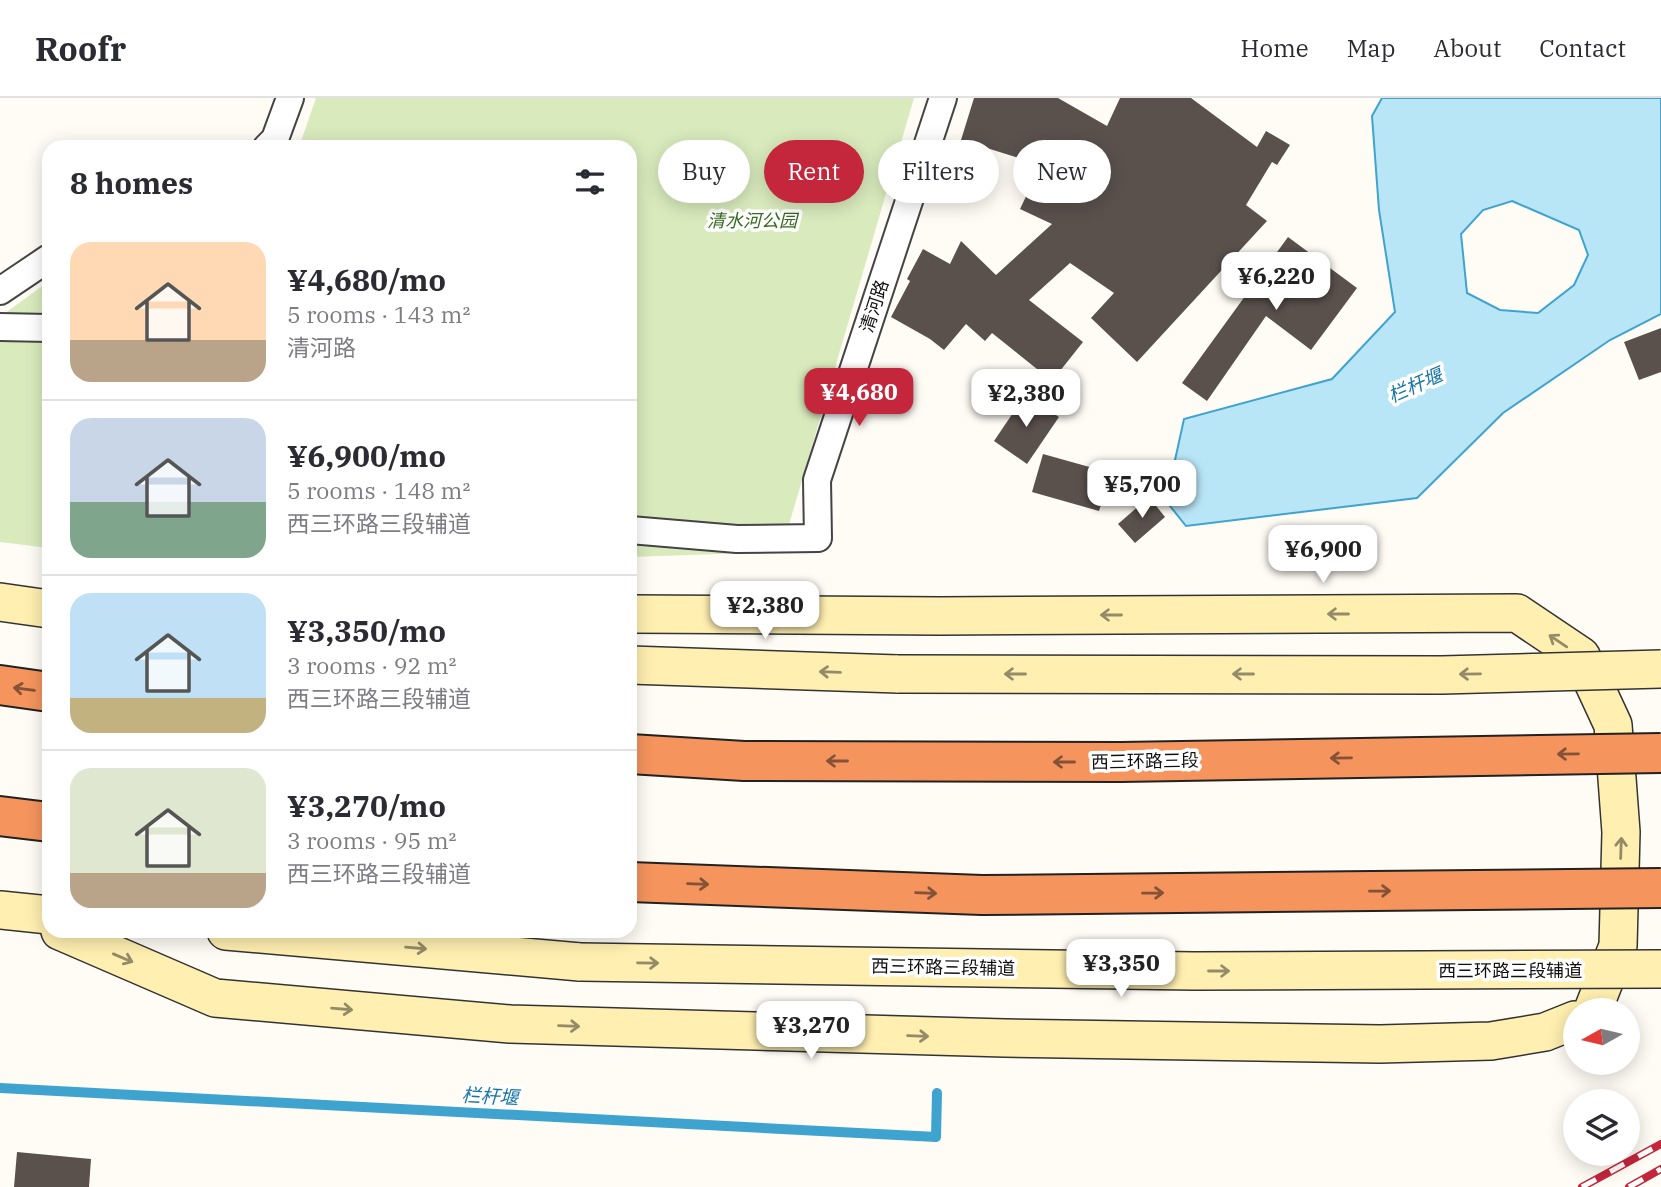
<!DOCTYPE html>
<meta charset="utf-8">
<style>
body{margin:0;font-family:"IBM Plex Serif","Noto Sans SC",serif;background:#f7f7f7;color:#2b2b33;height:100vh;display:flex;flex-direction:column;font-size:26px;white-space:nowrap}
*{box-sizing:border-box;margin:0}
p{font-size:23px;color:#7c7c81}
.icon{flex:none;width:38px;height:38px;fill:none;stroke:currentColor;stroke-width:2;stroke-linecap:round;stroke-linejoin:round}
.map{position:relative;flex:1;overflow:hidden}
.sheet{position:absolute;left:42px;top:42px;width:595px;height:798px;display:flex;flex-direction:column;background:#fff;border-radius:21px;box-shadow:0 4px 18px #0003}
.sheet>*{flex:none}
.guide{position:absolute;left:658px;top:42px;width:665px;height:63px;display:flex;gap:14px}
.needle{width:46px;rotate:262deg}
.controls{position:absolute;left:1563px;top:900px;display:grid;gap:14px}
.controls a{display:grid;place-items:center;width:77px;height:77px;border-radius:50%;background:#fff;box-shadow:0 4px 18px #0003;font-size:35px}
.price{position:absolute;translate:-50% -60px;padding:0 16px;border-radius:14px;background:#fff;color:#222;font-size:23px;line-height:46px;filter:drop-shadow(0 2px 4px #0008)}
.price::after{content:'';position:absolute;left:50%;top:42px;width:21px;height:16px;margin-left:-10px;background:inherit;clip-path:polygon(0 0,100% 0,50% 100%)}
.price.active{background:#c4263c;color:#fff}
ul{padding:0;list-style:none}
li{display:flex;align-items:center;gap:21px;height:175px;padding:0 28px}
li+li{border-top:2px solid #e1e1e2}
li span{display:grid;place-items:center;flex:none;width:196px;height:140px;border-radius:21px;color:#555}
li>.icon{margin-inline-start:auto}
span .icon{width:84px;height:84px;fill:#fffc;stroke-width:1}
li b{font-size:30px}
h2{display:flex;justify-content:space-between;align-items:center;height:84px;padding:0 28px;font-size:30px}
.tag{padding:0 24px;border-radius:32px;background:#fff;box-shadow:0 4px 18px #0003;font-size:24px;line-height:63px}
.tag.active{background:#c4263c;color:#fff}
header{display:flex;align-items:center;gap:42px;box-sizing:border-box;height:98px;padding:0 35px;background:#fff;border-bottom:2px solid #e1e1e2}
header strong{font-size:33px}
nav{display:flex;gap:38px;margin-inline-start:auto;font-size:24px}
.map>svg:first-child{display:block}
.green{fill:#d9ebbd}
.water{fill:#b9e6f7;stroke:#3fa3cf;stroke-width:2;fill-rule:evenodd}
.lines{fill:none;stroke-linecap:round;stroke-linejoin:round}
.stream{stroke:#3fa3cf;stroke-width:10}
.building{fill:#5a514d}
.street-casing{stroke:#444;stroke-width:30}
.secondary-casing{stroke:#333;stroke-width:40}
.highway-casing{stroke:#222;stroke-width:42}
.street{stroke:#fff;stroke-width:26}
.secondary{stroke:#ffefb0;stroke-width:37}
.highway{stroke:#f5945d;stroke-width:38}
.rail-casing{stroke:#c4263c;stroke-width:8}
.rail{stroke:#fff;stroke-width:5;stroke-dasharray:16;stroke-linecap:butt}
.secondary-bridge-casing{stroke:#333;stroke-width:40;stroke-linecap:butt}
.highway-bridge-casing{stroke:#222;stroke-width:42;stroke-linecap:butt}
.secondary-bridge{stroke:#ffefb0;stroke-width:37}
.highway-bridge{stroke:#f5945d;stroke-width:38}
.oneway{stroke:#948b68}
.oneway2{stroke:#835237}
.labels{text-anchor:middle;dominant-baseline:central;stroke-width:7;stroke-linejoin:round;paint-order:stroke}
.park-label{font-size:18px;font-style:italic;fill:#366b1f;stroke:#fff}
.street-label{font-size:18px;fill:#111;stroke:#fff}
.water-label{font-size:19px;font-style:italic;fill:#1775a6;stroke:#fff}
</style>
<header>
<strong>Roofr</strong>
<nav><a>Home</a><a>Map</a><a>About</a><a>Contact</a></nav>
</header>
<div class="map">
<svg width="1661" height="1089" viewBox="0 0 1661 1089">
<rect width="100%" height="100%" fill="#fffcf5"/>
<g class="green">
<polygon points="316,0 914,0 781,454 630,459 630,49 299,49"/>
<polygon points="49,183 49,450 0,444 0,219"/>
</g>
<path class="water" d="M1382 0H1661V216L1610 242 1503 315 1417 400 1186 428 1166 403 1184 321 1332 281 1395 214 1379 112 1372 18ZM1512 103 1579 132 1588 157 1574 187 1538 215 1500 212 1467 195 1461 136 1483 112Z"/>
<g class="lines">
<polyline class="stream" points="0,990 936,1039 937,995"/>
</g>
<g class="building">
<polygon points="974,0 1058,0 1107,28 1120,0 1191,0 1257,49 1266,33 1290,47 1277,67 1272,64 1246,107 1267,123 1137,264 1091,220 1114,195 1070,165 1029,202 1083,244 1052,283 992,235 985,243 966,226 944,252 930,241 891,219 910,183 907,181 923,151 950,166 961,143 996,177 1052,126 1020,111 1041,67 961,42"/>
<polygon points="1288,139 1357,190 1311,252 1266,218 1207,303 1182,285"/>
<polygon points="1661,230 1661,274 1639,282 1624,244"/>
<polygon points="1025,297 1059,319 1027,366 994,343"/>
<polygon points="1043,356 1111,375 1099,413 1032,394"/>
<polygon points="1149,399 1165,419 1135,445 1118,426"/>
<polygon points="17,1054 91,1061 89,1089 14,1089"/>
</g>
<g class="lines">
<g class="street-casing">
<g id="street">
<polyline points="267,49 275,41 290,0"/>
<polyline points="0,193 49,160"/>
<polyline points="0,229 49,230"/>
<polyline points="630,432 737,441 818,440 817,382 943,0"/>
</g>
</g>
<g class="secondary-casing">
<g id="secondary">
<polyline points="0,504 49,511"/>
<polyline points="630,516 940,518 1517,515 1581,558 1613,627 1621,734 1618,848 1593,912"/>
<polyline points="630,567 898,576"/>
<polyline points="0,812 49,817"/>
<polyline points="60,833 215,900 510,926 1005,940 1380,946 1491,943 1545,934 1575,922"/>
<polyline points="226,833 580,864"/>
</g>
</g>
<g class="highway-casing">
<g id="highway">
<polyline points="0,587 49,594"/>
<polyline points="0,718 49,724"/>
</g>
</g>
<use href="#street" class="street"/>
<use href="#secondary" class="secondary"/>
<use href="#highway" class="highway"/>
<g class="rail-casing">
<g id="rail">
<polyline points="1582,1089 1661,1046"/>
<polyline points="1629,1089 1661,1071"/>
</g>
</g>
<use href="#rail" class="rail"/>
<g class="secondary-bridge-casing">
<g id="secondary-bridge">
<polyline points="898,576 1442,577 1661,571"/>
<polyline points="580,864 1194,873 1661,871"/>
</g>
</g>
<g class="highway-bridge-casing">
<g id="highway-bridge">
<polyline points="630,656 744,663 1121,664 1661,655"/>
<polyline points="630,784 982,797 1661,790"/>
</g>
</g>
<use href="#secondary-bridge" class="secondary-bridge"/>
<use href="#highway-bridge" class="highway-bridge"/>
</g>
<defs><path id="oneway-shaft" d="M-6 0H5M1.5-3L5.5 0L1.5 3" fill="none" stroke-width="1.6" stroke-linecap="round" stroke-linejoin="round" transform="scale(1.75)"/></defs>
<g class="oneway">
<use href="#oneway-shaft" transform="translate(1338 516) rotate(180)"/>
<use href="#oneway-shaft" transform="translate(1111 517) rotate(180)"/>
<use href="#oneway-shaft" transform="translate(1558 543) rotate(-146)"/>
<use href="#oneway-shaft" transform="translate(830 574) rotate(-178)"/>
<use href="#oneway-shaft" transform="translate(1015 576) rotate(-180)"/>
<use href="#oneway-shaft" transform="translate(1243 576) rotate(-180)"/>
<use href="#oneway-shaft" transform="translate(1470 576) rotate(179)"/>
<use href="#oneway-shaft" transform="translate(1621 750) rotate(-88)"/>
<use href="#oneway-shaft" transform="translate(416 850) rotate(5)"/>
<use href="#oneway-shaft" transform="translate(123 860) rotate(23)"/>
<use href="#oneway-shaft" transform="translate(648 865) rotate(1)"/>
<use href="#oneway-shaft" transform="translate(1219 873)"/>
<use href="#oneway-shaft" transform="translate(342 911) rotate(5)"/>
<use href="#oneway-shaft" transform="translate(569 928) rotate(2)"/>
<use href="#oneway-shaft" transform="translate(918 938) rotate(2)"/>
</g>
<g class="oneway2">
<use href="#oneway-shaft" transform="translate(24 591) rotate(-172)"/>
<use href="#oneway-shaft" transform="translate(1568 656) rotate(179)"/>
<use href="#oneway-shaft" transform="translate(1341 660) rotate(179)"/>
<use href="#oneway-shaft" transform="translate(837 663) rotate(-180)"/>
<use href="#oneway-shaft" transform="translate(1064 664) rotate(-180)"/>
<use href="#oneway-shaft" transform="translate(698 786) rotate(2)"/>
<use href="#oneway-shaft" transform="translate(1380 793) rotate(-1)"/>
<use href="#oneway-shaft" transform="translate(926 795) rotate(2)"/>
<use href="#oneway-shaft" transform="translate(1153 795) rotate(-1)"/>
</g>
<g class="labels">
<g class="park-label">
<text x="752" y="122">清水河公园</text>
</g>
<g class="street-label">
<text transform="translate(874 208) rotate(-72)">清河路</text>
<text transform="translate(1145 663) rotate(-1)">西三环路三段</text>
<text transform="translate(943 869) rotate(1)">西三环路三段辅道</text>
<text x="1510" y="872">西三环路三段辅道</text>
</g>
<g class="water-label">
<text transform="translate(1415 287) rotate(-24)">栏杆堰</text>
<text transform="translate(490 998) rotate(3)">栏杆堰</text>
</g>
</g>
</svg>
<div class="controls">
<a><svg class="needle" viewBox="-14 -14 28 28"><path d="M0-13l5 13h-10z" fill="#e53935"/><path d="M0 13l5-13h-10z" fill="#7c7c81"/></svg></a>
<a><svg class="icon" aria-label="layers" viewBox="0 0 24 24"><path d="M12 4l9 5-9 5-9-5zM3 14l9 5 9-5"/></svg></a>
</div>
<b class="price" style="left:1276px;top:214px">¥6,220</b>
<b class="price active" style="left:859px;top:330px">¥4,680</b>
<b class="price" style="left:1026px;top:331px">¥2,380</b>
<b class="price" style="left:1142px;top:422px">¥5,700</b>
<b class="price" style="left:1323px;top:487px">¥6,900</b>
<b class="price" style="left:765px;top:543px">¥2,380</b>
<b class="price" style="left:1121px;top:901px">¥3,350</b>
<b class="price" style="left:811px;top:963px">¥3,270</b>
<div class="guide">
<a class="tag">Buy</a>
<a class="tag active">Rent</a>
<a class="tag">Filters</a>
<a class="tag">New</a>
</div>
<section class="sheet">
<h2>8 homes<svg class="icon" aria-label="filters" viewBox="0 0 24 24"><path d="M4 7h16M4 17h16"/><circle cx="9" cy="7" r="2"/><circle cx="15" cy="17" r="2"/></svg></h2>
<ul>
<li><span style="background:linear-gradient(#ffd9b3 70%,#b9a48a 0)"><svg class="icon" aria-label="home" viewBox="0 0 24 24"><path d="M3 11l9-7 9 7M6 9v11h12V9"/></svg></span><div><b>¥4,680/mo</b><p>5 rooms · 143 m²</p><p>清河路</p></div></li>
<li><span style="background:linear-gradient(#c9d6e8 60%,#7fa58c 0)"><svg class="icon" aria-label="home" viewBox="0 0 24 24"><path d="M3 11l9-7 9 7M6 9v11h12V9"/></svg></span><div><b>¥6,900/mo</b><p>5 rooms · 148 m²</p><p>西三环路三段辅道</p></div></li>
<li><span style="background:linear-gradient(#bfe0f5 75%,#c2b280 0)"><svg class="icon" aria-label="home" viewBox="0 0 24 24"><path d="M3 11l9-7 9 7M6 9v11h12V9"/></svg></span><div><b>¥3,350/mo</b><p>3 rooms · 92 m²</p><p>西三环路三段辅道</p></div></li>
<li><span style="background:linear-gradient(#dfe7d0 75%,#b9a48a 0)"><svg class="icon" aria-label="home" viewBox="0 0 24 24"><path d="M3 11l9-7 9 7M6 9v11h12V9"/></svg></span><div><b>¥3,270/mo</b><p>3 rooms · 95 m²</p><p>西三环路三段辅道</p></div></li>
</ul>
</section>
</div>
